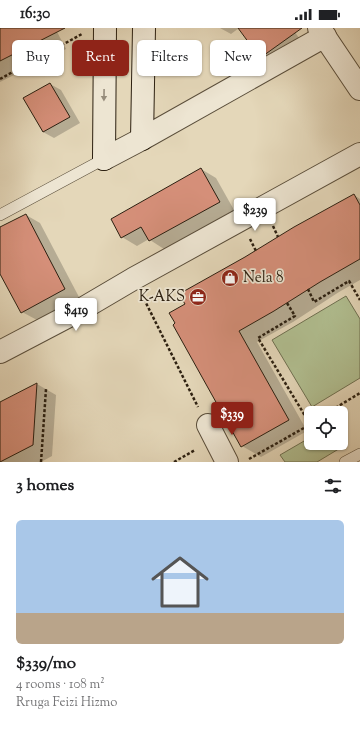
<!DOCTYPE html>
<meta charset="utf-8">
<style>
body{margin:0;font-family:"Sorts Mill Goudy",serif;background:#f6f6f6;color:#202124;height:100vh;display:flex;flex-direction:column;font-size:15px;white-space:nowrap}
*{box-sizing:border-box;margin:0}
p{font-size:13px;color:#757577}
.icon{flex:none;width:22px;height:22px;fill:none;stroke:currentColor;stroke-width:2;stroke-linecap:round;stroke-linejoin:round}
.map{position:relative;height:434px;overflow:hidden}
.sheet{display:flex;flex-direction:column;background:#fff;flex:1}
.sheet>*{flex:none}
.hud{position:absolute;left:12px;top:12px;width:336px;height:36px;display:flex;gap:8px}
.tools{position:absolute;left:304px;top:378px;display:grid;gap:8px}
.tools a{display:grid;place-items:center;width:44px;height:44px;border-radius:6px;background:#fff;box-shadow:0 1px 3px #0004;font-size:20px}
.price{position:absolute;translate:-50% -34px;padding:0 9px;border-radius:4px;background:#fff;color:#222;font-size:13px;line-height:26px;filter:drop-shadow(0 1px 2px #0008)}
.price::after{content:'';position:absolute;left:50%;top:24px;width:12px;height:9px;margin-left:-6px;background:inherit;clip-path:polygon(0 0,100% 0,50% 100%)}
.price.selected{background:#8f2418;color:#fff}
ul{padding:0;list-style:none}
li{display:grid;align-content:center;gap:8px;height:212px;padding:0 16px}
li+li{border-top:1px solid #e0e0e0}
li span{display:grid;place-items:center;height:124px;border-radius:6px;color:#555}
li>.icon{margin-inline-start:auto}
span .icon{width:72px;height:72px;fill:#fffc;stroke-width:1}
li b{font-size:17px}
h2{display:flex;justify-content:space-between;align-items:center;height:48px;padding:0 16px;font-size:17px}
.chip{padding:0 14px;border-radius:6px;background:#fff;box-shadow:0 1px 3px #0004;font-size:14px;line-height:36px}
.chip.selected{background:#8f2418;color:#fff}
.status{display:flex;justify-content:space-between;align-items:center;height:28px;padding:0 20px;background:#fff;direction:ltr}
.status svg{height:11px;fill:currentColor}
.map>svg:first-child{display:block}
.green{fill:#b1bf91;stroke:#6e7051}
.shadow{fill:#0003}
.building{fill:#d58f79;stroke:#2c2011}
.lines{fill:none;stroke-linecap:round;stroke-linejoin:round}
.service-casing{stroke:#5a4e3b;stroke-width:12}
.minor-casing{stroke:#5a4e3b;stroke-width:24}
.secondary-casing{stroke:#2c2011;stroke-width:24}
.path{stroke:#2c2011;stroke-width:2.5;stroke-dasharray:3 2;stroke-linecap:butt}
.service{stroke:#ede5d2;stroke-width:11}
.minor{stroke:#ede5d2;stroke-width:22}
.secondary{stroke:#ede5d2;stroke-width:22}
.oneway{fill:#968c7b}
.labels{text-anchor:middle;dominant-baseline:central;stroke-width:3.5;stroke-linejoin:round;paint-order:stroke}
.poi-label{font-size:15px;fill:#2c2011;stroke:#ede5d2;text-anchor:start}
</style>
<div class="status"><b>16:30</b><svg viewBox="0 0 49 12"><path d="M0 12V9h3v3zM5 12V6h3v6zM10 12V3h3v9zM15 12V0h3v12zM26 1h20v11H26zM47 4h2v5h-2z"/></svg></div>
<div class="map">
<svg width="360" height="434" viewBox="0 0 360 434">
<rect width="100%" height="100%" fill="#e4d7b9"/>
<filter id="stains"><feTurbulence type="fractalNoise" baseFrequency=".005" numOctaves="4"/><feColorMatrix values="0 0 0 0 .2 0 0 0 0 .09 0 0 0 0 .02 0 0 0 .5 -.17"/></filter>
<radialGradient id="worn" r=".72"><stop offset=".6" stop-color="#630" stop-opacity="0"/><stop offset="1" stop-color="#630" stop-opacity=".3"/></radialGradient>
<g class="green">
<polygon points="346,268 360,291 360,350 312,379 272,312"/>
<polygon points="311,409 311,415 340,415 342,419 317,434 285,434 280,427"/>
</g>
<g class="shadow">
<polygon points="0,0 55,0 66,21 0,54"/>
<polygon points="220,0 292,0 304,17 275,38 261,30 239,0 231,6"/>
<polygon points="50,56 61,62 80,95 54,110 43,104 25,71"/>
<polygon points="201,141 216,150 234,182 164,221 150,212 149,211 137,218 122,209"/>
<polygon points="354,167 360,171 360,252 339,264 293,294 257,314 307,403 261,429 242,418 186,276"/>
<polygon points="26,187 40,195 79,269 37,292 22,284 0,244 0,200"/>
<polygon points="37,356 56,367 52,428 41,434 0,434 0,376"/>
</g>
<g class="building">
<polygon points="0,0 65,0 0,33"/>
<polygon points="238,0 302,0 260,30"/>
<polygon points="50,55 70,89 43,104 23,70"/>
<polygon points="201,140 220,174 149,213 141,199 121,210 111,191"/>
<polygon points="354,166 360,177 360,231 320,254 274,283 239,303 289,392 241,419 173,297 175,295 169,285 185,276 179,266 245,229 294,199"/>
<polygon points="26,186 65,261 21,285 0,246 0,199"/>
<polygon points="37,355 33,417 0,434 0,374"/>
</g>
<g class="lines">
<g class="service-casing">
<g id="service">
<polyline points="0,187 104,131"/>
<polyline points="345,434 360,426"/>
</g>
</g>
<g class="minor-casing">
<g id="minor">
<polyline points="319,0 360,61"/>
<polyline points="104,131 142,111 325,8"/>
<polyline points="0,324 82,281 133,251 360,126"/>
<polyline points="208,397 227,434"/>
</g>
</g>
<g class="secondary-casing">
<g id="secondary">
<polyline points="142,111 144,0"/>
<polyline points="104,131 105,0"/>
</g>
</g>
<g class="path">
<polyline points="0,51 82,6"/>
<polyline points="273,198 278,209"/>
<polyline points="250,211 256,223"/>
<polyline points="308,261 314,274 349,253 360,272"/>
<polyline points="144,271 198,379"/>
<polyline points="287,275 295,288 258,310 310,396"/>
<polyline points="327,385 360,365"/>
<polyline points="249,431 311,396"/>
<polyline points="41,434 46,361"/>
<polyline points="174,434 195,422"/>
</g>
<use href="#service" class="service"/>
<use href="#minor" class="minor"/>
<use href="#secondary" class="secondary"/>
</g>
<defs><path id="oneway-solid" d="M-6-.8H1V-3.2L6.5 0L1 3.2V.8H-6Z"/></defs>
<use class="oneway" href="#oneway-solid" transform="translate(104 67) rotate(91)"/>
<defs>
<g id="shop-disc" transform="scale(0.9)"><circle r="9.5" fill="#8f2418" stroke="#ede5d2"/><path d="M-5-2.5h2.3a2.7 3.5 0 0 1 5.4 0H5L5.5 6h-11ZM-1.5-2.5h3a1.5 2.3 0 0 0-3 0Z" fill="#fff"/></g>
<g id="office-disc" transform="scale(0.9)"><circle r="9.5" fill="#8f2418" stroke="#ede5d2"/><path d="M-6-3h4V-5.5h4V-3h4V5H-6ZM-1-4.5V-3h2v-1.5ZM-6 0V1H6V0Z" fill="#fff"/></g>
</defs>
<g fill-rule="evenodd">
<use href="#shop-disc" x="230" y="250"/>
<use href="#office-disc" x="198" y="269"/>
</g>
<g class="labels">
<g class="poi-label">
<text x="243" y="250">Nela 8</text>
<text x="185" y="269" text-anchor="end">K-AKS</text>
</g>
</g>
<rect width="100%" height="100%" filter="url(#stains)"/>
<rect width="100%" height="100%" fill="url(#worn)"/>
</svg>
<div class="tools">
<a><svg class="icon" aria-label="locate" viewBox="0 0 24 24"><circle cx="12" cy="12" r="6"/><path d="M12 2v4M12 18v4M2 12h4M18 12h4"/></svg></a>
</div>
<b class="price" style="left:255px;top:204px">$239</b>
<b class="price" style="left:76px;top:304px">$419</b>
<b class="price selected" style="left:232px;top:408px">$339</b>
<div class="hud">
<a class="chip">Buy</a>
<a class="chip selected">Rent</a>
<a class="chip">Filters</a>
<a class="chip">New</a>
</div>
</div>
<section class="sheet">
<h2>3 homes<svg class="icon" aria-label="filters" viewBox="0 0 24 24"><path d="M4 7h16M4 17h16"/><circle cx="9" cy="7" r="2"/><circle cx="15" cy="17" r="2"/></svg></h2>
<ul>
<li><span style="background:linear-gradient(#a9c7e8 75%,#b9a48a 0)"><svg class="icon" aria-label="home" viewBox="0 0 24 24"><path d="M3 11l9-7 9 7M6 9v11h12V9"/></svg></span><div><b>$339/mo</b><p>4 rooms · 108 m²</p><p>Rruga Feizi Hizmo</p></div></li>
</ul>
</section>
